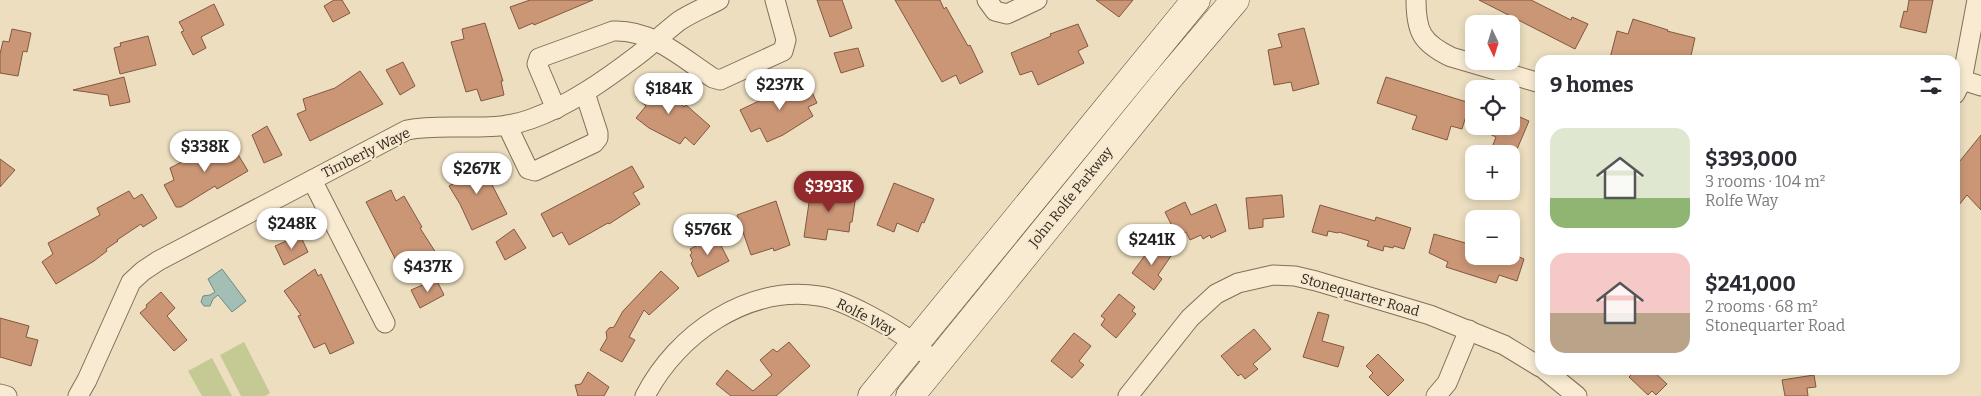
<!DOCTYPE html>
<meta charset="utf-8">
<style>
body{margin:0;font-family:Bitter,serif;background:#f7f7f7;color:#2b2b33;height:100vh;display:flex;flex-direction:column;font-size:19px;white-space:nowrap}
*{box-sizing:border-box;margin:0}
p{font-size:16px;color:#7c7c81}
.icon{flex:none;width:28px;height:28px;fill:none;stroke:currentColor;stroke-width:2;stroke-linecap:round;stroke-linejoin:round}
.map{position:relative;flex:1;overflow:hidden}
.panel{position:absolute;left:1535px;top:55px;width:425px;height:320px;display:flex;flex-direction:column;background:#fff;border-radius:15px;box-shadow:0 2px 8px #0003}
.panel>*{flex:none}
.needle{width:32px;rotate:176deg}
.fabs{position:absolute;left:1465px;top:15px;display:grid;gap:10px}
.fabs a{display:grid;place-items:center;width:55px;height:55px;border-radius:10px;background:#fff;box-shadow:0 2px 8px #0003;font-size:25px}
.price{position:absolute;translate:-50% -42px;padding:0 11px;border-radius:18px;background:#fff;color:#222;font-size:16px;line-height:32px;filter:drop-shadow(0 1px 2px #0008)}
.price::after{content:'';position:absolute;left:50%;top:30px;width:15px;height:11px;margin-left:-8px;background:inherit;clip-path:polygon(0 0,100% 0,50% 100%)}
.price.selected{background:#922a2d;color:#fff}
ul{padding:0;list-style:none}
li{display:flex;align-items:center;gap:15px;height:125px;padding:0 15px}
li span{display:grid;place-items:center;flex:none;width:140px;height:100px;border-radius:15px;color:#555}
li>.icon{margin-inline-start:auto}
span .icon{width:60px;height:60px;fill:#fffc;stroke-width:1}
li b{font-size:21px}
h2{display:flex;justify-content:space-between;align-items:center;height:60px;padding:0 15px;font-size:21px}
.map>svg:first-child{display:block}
.green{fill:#c5ca94}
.water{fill:#a2beb5;stroke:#6a8c82}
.building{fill:#ca9676;stroke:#83583f}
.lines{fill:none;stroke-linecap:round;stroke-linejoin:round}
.minor-casing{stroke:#846e58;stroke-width:21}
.secondary-casing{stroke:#66503c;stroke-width:29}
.minor{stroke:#f8ebd2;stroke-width:19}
.secondary{stroke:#f8ebd2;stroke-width:28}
.labels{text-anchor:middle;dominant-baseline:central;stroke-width:4;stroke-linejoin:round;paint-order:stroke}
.street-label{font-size:14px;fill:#34271c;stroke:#f4e8cf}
</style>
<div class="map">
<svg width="1981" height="396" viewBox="0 0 1981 396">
<rect width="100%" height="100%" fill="#ecdebf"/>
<g class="green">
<polygon points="244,342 270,393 265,396 241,396 220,355"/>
<polygon points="212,358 232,396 202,396 188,371"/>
</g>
<polygon class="water" points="222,269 246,301 232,312 218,295 213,299 210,306 204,306 201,302 203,296 210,295 215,292 208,279"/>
<g class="building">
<polygon points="334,0 342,0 350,13 333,22 324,6"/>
<polygon points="530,0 593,0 534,25 533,23 519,29 510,7"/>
<polygon points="817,0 842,0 852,28 830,37"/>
<polygon points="895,0 940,0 944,9 946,7 968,46 970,45 983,72 960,84 956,75 942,82"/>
<polygon points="1096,0 1133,0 1119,17"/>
<polygon points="1479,0 1531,0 1571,20 1572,17 1588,24 1575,49"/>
<polygon points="1909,0 1933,0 1926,33 1900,27 1904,11 1907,12"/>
<polygon points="214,4 224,25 201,37 206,48 193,55 181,32 184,31 179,22"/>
<polygon points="1633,19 1668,30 1667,31 1695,38 1690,60 1616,60 1610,58 1617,31 1628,34"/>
<polygon points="485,23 503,81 501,81 504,95 481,101 477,89 466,92 451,42 464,39 462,29"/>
<polygon points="1078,24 1088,46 1078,51 1084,63 1038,85 1032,71 1020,75 1011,53 1051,36 1050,34"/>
<polygon points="1304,28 1319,84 1293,91 1291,82 1274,85 1268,50 1282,47 1278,34"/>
<polygon points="12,29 31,33 27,52 23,51 18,76 0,73 0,54 3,41 9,42"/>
<polygon points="148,36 156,65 120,74 114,48 121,46 120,43"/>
<polygon points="858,48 864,66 841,73 834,53"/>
<polygon points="403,62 415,86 400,95 386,70"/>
<polygon points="360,71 383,104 310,141 297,114 306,110 303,99 335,88"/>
<polygon points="124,77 130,102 110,106 108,95 73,90"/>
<polygon points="1386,77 1470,103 1462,129 1451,126 1447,140 1412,129 1417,116 1377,103"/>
<polygon points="653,78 684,107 686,105 710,126 694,145 685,137 680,144 649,128 636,118 646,106 636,97"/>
<polygon points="807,81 817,103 808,107 813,116 783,135 767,142 760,128 751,132 740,110 793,85 794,88"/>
<polygon points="1511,113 1529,121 1515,154 1501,154 1491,150 1496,137 1472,126 1511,126"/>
<polygon points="267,126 282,155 264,163 252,135"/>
<polygon points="1981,135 1981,210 1967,195 1955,210 1955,167"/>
<polygon points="228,138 248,171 217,189 215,186 181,207 176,207 164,185 174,180 170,168"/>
<polygon points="480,157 487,170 485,171 507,214 472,230 460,204 449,186 463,178 458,168"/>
<polygon points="0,159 15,170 0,187"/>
<polygon points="632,166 644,187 633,193 640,204 609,224 608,223 569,245 562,232 553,237 541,214"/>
<polygon points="894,183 934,199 924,223 922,222 918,232 897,223 894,232 877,225"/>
<polygon points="811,189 856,195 852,222 850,222 849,232 828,229 826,240 804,237"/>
<polygon points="391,190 396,201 404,196 422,227 420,228 436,253 403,274 366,202"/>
<polygon points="129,191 134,199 142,194 157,218 143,227 141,224 117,240 118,241 106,249 107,251 94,261 56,284 42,262 53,254 48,243 100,215 97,208"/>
<polygon points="1282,195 1284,217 1263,219 1263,227 1249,229 1246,198"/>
<polygon points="776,201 790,245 774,251 773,248 751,255 737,215"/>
<polygon points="1185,202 1191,215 1216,204 1226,231 1211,238 1210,235 1203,239 1201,235 1190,240 1186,232 1177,236 1165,212"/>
<polygon points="1320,205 1375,221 1376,217 1411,228 1404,249 1394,246 1393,248 1384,246 1383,251 1367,246 1369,241 1339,232 1338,233 1328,231 1327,236 1312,232"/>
<polygon points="514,229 526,248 505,260 496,242"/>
<polygon points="1434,234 1469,244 1466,256 1517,256 1524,259 1517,281 1499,275 1496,283 1446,267 1448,262 1429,253"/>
<polygon points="300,235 308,252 284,265 275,246"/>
<polygon points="716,236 729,261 698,277 691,263 693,261 690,255 692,253 690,249"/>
<polygon points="1154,243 1171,256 1158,275 1162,279 1154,290 1132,273"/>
<polygon points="315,269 318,276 321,274 354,343 330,354 325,343 314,348 298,316 301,315 284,291"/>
<polygon points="661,271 679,288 649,315 644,310 629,337 635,340 622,362 600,350 607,338 606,332 609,328 614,327 623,311"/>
<polygon points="436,279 444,295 420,308 411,290"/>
<polygon points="161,292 175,308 167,316 187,340 174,351 140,313 147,307 146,305"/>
<polygon points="1119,294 1135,307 1132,311 1136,314 1116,338 1101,325 1105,319 1101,316"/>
<polygon points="1318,312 1329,315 1322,341 1344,347 1338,367 1303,357"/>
<polygon points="0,318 29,326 26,337 38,340 31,366 0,357"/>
<polygon points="1254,329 1271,349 1253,364 1258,369 1245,379 1241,374 1238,376 1221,356"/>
<polygon points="1074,333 1091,346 1079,361 1084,365 1072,378 1051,361"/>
<polygon points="789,342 810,366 776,396 731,396 716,384 727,370 753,391 772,375 760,360 773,349 777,352"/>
<polygon points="1378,354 1404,380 1388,396 1369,377 1373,373 1366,366"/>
<polygon points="1636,370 1652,370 1667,384 1656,395 1652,391 1648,395 1629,377"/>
<polygon points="588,372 609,387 604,396 578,396 575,385 581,384"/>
<polygon points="1814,375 1816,387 1807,388 1808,396 1785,396 1782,380"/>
</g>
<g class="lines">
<g class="minor-casing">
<g id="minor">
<polyline points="987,0 995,11 1007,14 1037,0"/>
<path d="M1416 0C1416 32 1422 43 1451 57L1540 83"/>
<polyline points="1962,80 1981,86"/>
<polyline points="1955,94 1962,80 1977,0"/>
<path d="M556 109 537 64 539 58 613 31C652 29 682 58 713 78L720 80 783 51 786 40 775 0"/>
<polyline points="507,125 528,169 535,171 594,143 598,138 598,133 585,93"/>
<polyline points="312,180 385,323"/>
<polyline points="1545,370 1577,396"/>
<polyline points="0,394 7,396"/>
<path d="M78 396 87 380 131 282 143 271 158 261 407 130C448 122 491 134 531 119 570 105 605 80 638 55 652 44 665 32 679 21 691 13 706 7 719 0"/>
<path d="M645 396C677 334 747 285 819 296 844 299 894 328 914 343 922 349 929 357 936 365"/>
<polyline points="1128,396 1190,318 1216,294 1238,283 1273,275 1295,276 1316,281 1430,315 1504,345 1540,367"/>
<polyline points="1436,396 1447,383 1469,330"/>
</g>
</g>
<g class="secondary-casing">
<g id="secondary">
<polyline points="872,396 1196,0"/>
<polyline points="910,396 1167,80 1235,0"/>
</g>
</g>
<use href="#minor" class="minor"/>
<use href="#secondary" class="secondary"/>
</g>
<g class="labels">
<g class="street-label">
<text transform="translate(366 153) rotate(-26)">Timberly Waye</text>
<text transform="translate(1071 197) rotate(-51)">John Rolfe Parkway</text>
<text transform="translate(1360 295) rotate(16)">Stonequarter Road</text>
<text transform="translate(866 317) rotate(27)">Rolfe Way</text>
</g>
</g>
</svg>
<div class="fabs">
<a><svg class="needle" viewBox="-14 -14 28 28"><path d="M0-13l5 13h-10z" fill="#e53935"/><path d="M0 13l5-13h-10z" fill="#7c7c81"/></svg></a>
<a><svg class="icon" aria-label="locate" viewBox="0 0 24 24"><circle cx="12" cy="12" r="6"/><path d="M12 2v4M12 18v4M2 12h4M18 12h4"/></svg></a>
<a>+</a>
<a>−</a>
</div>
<b class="price" style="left:780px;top:111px">$237K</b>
<b class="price" style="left:669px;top:115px">$184K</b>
<b class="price" style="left:205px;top:173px">$338K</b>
<b class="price" style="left:477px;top:195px">$267K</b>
<b class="price selected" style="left:829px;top:213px">$393K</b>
<b class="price" style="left:292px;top:250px">$248K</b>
<b class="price" style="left:708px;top:256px">$576K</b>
<b class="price" style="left:1152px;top:266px">$241K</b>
<b class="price" style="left:428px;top:293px">$437K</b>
<section class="panel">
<h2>9 homes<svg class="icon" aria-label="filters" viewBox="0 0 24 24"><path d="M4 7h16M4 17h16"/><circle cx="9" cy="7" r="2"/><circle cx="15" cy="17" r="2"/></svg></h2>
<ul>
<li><span style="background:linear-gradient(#dfe7d0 70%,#8fb573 0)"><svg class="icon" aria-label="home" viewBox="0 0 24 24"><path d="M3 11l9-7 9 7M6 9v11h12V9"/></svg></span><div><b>$393,000</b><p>3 rooms · 104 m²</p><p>Rolfe Way</p></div></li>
<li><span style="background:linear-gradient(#f6c9c9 60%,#b9a48a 0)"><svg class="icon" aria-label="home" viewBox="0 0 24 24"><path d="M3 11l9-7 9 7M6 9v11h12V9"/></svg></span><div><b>$241,000</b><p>2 rooms · 68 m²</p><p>Stonequarter Road</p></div></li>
</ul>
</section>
</div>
